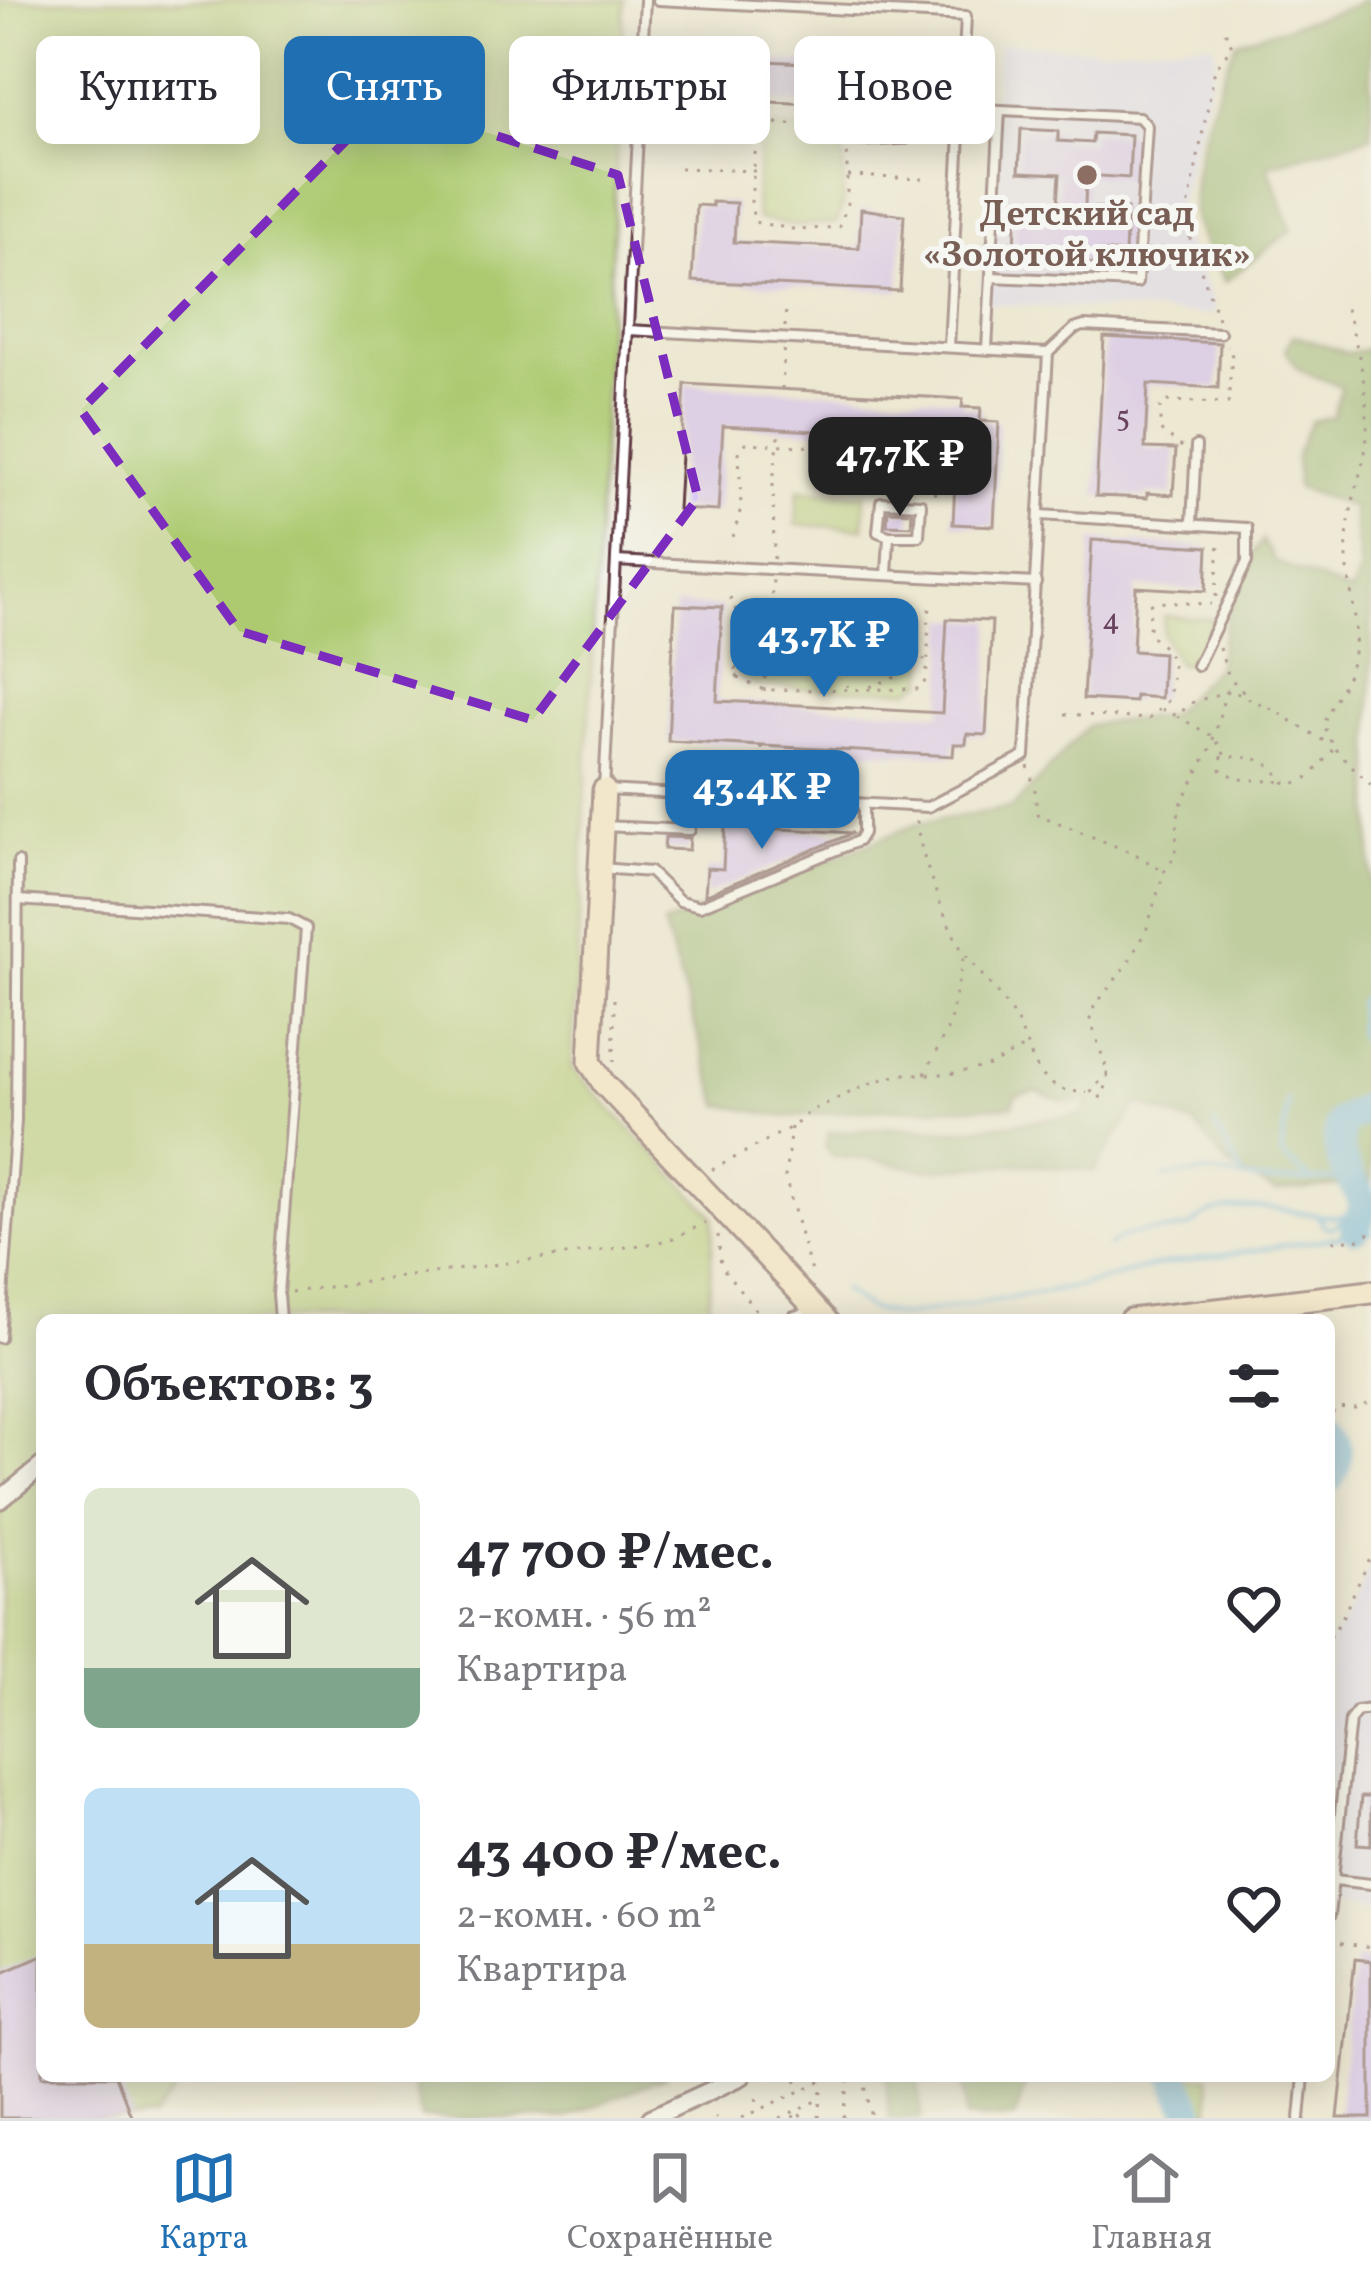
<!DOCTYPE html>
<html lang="ru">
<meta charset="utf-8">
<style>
body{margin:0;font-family:Vollkorn,serif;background:#f2f2f3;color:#2b2b33;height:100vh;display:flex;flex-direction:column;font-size:45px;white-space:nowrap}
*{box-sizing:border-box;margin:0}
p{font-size:39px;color:#7c7c81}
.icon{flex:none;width:66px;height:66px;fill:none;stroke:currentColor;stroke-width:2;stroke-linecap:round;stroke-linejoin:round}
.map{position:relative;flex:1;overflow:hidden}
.drawer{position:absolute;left:36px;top:1314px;width:1299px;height:768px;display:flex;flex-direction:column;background:#fff;border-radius:18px;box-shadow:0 6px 30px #0003}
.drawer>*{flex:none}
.banner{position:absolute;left:36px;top:36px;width:1299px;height:108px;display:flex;gap:24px}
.price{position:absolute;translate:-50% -102px;padding:0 27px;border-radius:24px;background:#1f6fb2;color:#fff;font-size:39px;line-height:78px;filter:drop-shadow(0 3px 6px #0008)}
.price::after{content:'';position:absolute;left:50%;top:72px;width:36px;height:27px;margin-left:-18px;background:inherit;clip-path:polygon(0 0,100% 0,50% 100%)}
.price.active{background:#222;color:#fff}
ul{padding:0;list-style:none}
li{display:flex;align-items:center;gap:36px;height:300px;padding:0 48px}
li span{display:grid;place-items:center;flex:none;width:336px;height:240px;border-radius:18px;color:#555}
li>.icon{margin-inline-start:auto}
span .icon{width:144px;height:144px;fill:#fffc;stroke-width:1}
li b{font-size:51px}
h2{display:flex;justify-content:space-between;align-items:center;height:144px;padding:0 48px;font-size:51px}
.chip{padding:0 42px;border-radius:18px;background:#fff;box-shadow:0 6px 30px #0003;font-size:42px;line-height:108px}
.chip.active{background:#1f6fb2;color:#fff}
.tabs{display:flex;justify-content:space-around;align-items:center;height:168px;border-top:3px solid #e1e1e2;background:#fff;font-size:33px;color:#7c7c81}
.tabs a{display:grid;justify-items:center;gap:6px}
.tabs .active{color:#1f6fb2}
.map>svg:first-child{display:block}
.built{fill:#d9d7f7}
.green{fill:#adca71;stroke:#7c744e;stroke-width:3}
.forest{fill:#8aae63;stroke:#6a6647;stroke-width:3}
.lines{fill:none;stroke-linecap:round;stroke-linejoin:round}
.stream{stroke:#66b3df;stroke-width:4.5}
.river{stroke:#66b3df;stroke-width:30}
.building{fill:#cab1fa}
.lane-casing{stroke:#623d44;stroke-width:14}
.street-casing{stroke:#623d44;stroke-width:22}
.secondary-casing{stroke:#623d44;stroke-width:27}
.path{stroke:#623d44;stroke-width:3;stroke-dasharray:3 9;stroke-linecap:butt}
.lane{stroke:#fff;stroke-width:8}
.street{stroke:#fff;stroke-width:16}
.secondary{stroke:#fae7c3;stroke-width:21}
.marked{fill:none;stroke:#7b2cbf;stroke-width:9;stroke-dasharray:24 15;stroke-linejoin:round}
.education-dot{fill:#8d6e63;stroke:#f6f6f2;stroke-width:4.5}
.labels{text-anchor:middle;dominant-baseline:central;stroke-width:10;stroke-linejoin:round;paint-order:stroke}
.number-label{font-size:30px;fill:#6a445f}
.education-label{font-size:36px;font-weight:bold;fill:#785e54;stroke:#f6f6f2}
</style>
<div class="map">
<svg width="1371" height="2118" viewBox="0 0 1371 2118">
<rect width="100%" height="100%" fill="#f6f6f2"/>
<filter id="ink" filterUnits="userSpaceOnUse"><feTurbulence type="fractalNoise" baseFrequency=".00833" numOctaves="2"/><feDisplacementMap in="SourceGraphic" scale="24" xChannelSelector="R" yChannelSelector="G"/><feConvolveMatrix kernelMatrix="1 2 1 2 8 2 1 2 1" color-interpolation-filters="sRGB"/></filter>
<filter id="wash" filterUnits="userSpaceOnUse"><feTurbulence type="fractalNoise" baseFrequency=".004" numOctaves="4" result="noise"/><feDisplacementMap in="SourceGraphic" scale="48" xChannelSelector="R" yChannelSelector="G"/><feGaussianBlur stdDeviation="2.7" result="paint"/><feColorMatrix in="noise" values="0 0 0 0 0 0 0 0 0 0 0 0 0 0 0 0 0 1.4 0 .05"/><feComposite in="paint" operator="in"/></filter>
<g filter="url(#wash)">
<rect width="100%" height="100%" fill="#ede8d1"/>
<g class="built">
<polygon points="1214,42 1216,61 1175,217 1214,306 1213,315 980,303 998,43 1099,49"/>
<polygon points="1371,1564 1371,1910 1329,1905 1329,1642 1344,1623"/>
</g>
<g class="green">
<polygon points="0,0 624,0 572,1068 714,1216 708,1320 42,1320 42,2076 187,2076 152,2118 0,2118"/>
<polygon points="762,127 844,132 843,204 837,223 798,226 757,219 755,202"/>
<polygon points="798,490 865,494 864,528 796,525"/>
<path d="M738 602 922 612C927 623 926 665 925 681L910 690 809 689 758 686 742 679 737 672Z"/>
<polygon points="1164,616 1214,619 1199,648 1184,664 1177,663 1163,635"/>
<polygon points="1171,2076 1209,2076 1211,2118 1179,2118"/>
</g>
<g class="forest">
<path d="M1361 0H1371V136L1268 165 1292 230 1225 282C1215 262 1195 235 1193 214 1190 157 1215 92 1237 41L1352 7Z"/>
<path d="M357 77 368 79 380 97 376 122 364 132C346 128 346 105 344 89Z"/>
<polygon points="1293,335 1347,353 1371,349 1371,1183 1275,1192 1228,1165 1195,1125 1138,1104 1095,1171 1020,1164 924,1170 876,1160 834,1157 825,1147 829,1133 893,1127 956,1130 1081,1115 1089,1102 1064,1102 1036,1091 1016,1095 1012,1106 864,1110 785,1117 720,1105 663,925 917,824 1013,807 1089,725 1169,715 1216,667 1229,611 1247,562 1262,540 1275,561 1351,593 1360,570 1352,507 1297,488 1296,454 1311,421 1333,416 1341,387 1298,369 1285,349"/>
<polygon points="410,2076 667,2076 566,2118 421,2118"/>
<polygon points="886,2076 918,2076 921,2118 889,2118"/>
<polygon points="963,2076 1028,2076 1015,2118 966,2118"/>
</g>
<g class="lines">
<g class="stream">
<polyline points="1288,1101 1281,1155 1312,1181"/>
<polyline points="1214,1124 1243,1177"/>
<polyline points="1164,1177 1209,1173 1270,1182 1353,1179"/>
<polyline points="1365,1205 1371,1195"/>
<polyline points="1318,1215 1323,1225 1331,1228 1344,1219"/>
<path d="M1108 1247C1130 1226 1159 1235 1187 1228 1193 1227 1196 1221 1201 1218 1215 1208 1248 1207 1265 1208 1292 1209 1323 1220 1348 1215L1356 1226 1371 1233"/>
<polyline points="842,1290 868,1309 901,1316 1076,1287 1158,1265 1340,1237 1353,1221"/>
</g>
<g class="river">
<polyline points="1371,1007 1371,1031"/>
<path d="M1355 1228 1365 1205C1351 1175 1331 1156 1341 1122L1371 1105"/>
<path d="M1329 1428C1340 1445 1341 1461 1329 1478"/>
<polyline points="1175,2076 1194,2118"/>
</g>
</g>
<g id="blocks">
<g class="building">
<polygon points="703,58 911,68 908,144 864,146 866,106 741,101 739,140 699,135"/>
<polygon points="1021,129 1058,131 1058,141 1092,143 1093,133 1131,135 1129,178 1086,175 1085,207 1127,209 1125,253 1095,251 1095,264 1041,261 1042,248 1015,247 1017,203 1058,205 1060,174 1019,172"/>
<polygon points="712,202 736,203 734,242 859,248 861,209 904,215 900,291 692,281 696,205 712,206"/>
<polygon points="1104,337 1220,343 1218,388 1148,384 1145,448 1176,449 1173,495 1147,493 1147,498 1096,496"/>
<polygon points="685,384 963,399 962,407 981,408 980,421 999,422 994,526 953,524 957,439 780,429 723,426 718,511 678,509"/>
<polygon points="888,511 912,512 911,526 887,525"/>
<polygon points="1092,540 1208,547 1206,591 1136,587 1133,651 1163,653 1161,698 1135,696 1135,702 1083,699"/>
<polygon points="675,605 722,607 717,701 763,703 942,713 947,619 992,621 986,735 967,734 966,744 954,744 953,756 668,741"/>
<polygon points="725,826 853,833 705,895 707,868 723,869"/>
<polygon points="665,837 690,838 689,850 664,849"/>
<polygon points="1361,1797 1371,1797 1371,1845 1357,1844"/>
<polygon points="42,1955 42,2076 116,2076 132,2118 0,2118 0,1973"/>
<polygon points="1355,1959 1371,1961 1371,2118 1338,2118"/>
</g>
</g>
</g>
<g filter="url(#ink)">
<use href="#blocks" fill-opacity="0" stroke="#623d44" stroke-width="3"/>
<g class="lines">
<g class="lane-casing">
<g id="lane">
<polyline points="658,0 966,16 949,347"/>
<polyline points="962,108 1139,117 1147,126 1137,283 991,277"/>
<polyline points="628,330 1048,353 1025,756 928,807 604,790 645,0"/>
<polyline points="987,349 1000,110"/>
<polyline points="1048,353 1074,329 1084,326 1220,333"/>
<polyline points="1040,515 1247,528 1247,562 1197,666"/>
<polyline points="1192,523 1196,446"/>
<polyline points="616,561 1036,583"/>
<polyline points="887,575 889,536 878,532 881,502 921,504 919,536 889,536"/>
<polyline points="603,826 690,830"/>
<polyline points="601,868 650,872 680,901 700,906 858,841 863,833 863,804"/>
<polyline points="18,900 289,919 306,928 278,1294 280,1320"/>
<polyline points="0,1338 16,1121 18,862"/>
<polyline points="1334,1880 1371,1884"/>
<polyline points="1329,1916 1350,1720 1357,1711 1371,1709"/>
<polyline points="1300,2118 1304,2076"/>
</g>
</g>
<g class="street-casing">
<g id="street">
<polyline points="795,1320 819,1314"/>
<polyline points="0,1500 42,1466"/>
<polyline points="651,2118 742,2076"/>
</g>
</g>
<g class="secondary-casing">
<g id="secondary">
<polyline points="604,790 590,1062 604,1084 826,1320"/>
<polyline points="1130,1320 1371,1292"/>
</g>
</g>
<g class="path">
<polygon points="764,122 847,129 847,205 839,227 798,230 754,222 751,202 757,131"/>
<polyline points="680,168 755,171"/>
<polyline points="848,176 924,179"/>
<polyline points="1218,319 1185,224 1215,69 1232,46 1225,31"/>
<polyline points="785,327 786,304"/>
<polyline points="782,389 784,349"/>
<polyline points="1182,447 1160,430 1160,408 1166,401 1228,403 1232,356 1227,345"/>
<polyline points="733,537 741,508 739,451 746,443 930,453 938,461 934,499"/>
<polyline points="774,559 773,481 780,429"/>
<path d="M730 597 738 615 736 677 764 690 921 689C932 674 926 630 930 608"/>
<polyline points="1216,597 1219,540"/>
<polyline points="736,633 769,616"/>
<polyline points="1219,648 1229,677 1247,695"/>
<polyline points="845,661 847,687"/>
<polyline points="736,677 764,664"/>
<polyline points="870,687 901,675 925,659"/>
<polyline points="822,689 869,628 904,606"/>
<polyline points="763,703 773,580"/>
<polyline points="1162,709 1177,716 1191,703 1230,690 1276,711 1327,743"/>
<path d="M1065 714 1149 719 1169 700C1173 663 1179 659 1149 634L1150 605 1155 602 1211 604"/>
<path d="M1177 716 1215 738 1225 756C1256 758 1266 756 1284 782 1308 789 1320 763 1334 748L1323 725C1331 702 1348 683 1353 658 1362 617 1344 579 1347 539 1349 508 1360 478 1366 448 1371 400 1359 348 1344 303"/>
<polyline points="1335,749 1371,785"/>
<polyline points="1222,756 1221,770 1239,779 1284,782"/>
<polyline points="1028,766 1035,790 1037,814 1137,855 1163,871"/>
<polyline points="759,785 761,746"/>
<path d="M917 821C917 848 948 930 964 953 981 975 1001 995 1016 1020 1026 1038 1030 1063 1045 1078 1058 1091 1069 1092 1087 1092"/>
<polyline points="614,1062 614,999"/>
<polyline points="1108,1073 1091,1091 1097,1098 1104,1096 1108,1073 1090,1019 1094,1007 1128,963 1147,928 1164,872 1175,856 1179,808 1211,747 1226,691"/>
<polyline points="925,1074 949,1026 964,955"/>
<polyline points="791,1127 785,1177 813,1279"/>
<polyline points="712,1170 795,1125 810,1111 873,1082 903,1074 949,1074 990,1066 1026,1046"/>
<polyline points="718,1235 721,1266 764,1320"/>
<polyline points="1333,1241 1362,1239 1371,1232"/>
<polyline points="291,1292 648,1244 669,1240 706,1223"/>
<polyline points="1329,1407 1354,1408 1371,1401"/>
<polyline points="1329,1425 1334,1410"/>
<polyline points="1329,1637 1340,1622 1371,1557"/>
<polyline points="1329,1941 1371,1947"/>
<polyline points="863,2076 872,2118"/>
<polyline points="796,2079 801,2089"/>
<polyline points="756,2098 760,2108"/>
<polyline points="715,2117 716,2118"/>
<polyline points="742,2118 833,2076"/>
<polyline points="780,2118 821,2099"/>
<polyline points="793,2118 796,2111 804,2118"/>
<polyline points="819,2118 823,2082"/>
<polyline points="844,2118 849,2076"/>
</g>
<use href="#lane" class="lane"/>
<use href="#street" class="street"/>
<use href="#secondary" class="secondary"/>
</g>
</g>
<path d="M0 0H1371V2118H0ZM386 100 618 175 698 498 533 720 239 631 81 410Z" fill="#ede8d1" fill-opacity=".55" fill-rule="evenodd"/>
<path class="marked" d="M386 100 618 175 698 498 533 720 239 631 81 410Z"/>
<circle class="education-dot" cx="1087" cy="175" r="12"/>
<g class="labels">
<g class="number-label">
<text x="1123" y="418">5</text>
<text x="1111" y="621">4</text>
</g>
<g class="education-label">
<text x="1087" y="216">Детский сад<tspan x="1087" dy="41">«Золотой ключик»</tspan></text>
</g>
</g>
</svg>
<b class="price active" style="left:900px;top:519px">47.7K ₽</b>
<b class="price" style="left:824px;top:700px">43.7K ₽</b>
<b class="price" style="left:762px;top:852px">43.4K ₽</b>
<div class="banner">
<a class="chip">Купить</a>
<a class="chip active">Снять</a>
<a class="chip">Фильтры</a>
<a class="chip">Новое</a>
</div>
<section class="drawer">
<h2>Объектов: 3<svg class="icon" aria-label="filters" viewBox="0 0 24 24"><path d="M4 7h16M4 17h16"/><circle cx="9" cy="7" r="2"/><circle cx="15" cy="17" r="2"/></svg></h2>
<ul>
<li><span style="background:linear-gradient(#dfe7d0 75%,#7fa58c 0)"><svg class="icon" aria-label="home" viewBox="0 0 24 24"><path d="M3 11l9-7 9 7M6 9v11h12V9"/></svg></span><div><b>47 700 ₽/мес.</b><p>2-комн. · 56 m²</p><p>Квартира</p></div><svg class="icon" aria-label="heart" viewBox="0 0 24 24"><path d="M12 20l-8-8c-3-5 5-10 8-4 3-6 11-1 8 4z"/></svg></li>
<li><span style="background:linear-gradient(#bfe0f5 65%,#c2b280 0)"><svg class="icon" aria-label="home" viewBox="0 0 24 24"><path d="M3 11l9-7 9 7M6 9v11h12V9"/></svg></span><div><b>43 400 ₽/мес.</b><p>2-комн. · 60 m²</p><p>Квартира</p></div><svg class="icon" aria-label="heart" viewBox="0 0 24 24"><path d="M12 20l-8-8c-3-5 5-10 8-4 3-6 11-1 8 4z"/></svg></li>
</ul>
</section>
</div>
<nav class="tabs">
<a class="active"><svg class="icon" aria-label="map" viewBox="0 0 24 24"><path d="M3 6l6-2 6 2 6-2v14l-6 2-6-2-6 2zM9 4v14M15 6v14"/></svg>Карта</a>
<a><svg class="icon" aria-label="saved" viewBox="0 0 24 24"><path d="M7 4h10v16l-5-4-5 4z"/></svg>Сохранённые</a>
<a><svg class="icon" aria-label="home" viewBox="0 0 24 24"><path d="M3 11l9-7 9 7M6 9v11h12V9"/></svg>Главная</a>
</nav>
